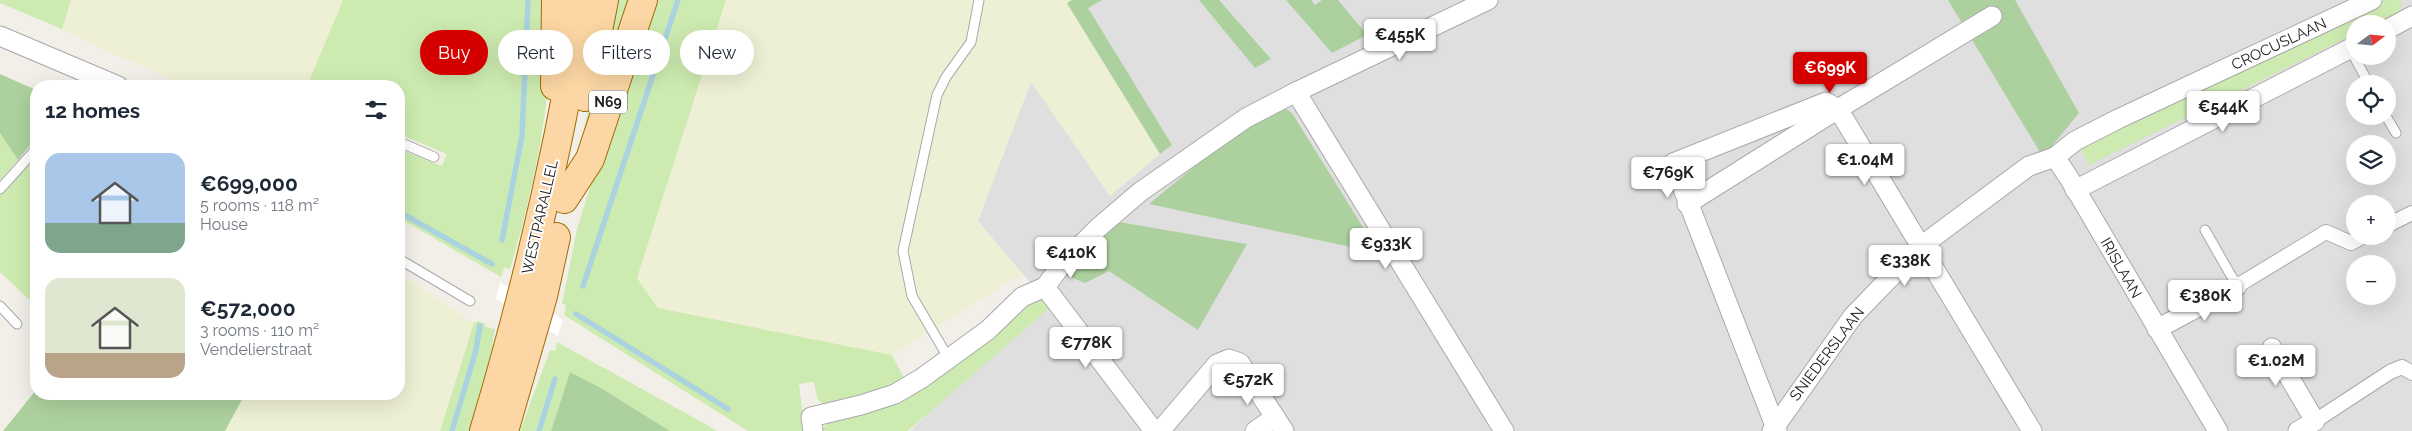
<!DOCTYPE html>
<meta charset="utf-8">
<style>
body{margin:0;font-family:Raleway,sans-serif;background:#f6f6f7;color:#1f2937;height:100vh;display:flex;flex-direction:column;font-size:19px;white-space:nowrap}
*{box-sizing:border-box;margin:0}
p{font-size:16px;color:#747a83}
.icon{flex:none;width:28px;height:28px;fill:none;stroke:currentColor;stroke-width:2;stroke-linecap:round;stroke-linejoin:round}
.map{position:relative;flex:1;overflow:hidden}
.side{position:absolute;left:30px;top:80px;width:375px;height:320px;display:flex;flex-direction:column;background:#fff;border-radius:20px;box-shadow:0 5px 20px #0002}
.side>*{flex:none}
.top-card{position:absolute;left:420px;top:30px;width:475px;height:45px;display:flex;gap:10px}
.needle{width:32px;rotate:74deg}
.tools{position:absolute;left:2346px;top:15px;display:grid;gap:10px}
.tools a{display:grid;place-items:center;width:50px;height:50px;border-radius:50%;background:#fff;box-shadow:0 5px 20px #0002;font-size:25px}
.price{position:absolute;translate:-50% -42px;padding:0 11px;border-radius:5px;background:#fff;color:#222;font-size:16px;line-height:32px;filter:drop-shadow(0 1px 2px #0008)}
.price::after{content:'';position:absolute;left:50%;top:30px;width:15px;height:11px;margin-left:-8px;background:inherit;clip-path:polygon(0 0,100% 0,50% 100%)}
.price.selected{background:#d40000;color:#fff}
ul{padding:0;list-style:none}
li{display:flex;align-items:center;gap:15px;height:125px;padding:0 15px}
li span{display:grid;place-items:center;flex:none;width:140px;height:100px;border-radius:15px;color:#555}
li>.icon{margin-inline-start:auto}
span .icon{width:60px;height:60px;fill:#fffc;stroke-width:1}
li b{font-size:21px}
h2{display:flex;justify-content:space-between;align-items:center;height:60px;padding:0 15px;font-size:21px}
.chip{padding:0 18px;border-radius:22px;background:#fff;box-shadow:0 5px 20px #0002;font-size:18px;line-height:45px}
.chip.selected{background:#d40000;color:#fff}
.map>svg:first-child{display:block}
.residential{fill:#e0dfdf;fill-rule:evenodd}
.farmland{fill:#eef0d5}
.grass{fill:#cdebb0}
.forest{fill:#add19e}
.pier{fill:#fff}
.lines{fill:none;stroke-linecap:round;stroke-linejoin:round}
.stream{stroke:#aad3df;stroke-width:5.5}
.service-casing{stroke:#a9a9a9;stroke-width:11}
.pedestrian-casing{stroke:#a9a9a9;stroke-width:16}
.minor-casing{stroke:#a9a9a9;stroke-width:21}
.primary-casing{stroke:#a06b00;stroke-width:30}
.service{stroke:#fff;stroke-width:9}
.pedestrian{stroke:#fff;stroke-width:14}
.minor{stroke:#fff;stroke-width:19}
.primary{stroke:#fcd6a4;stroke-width:28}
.labels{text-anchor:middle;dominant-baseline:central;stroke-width:4;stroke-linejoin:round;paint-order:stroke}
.shield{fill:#fff;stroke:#646464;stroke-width:1}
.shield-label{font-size:14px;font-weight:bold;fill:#222}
.street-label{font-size:15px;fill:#222;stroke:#fff}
</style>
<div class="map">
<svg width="2412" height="431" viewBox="0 0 2412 431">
<rect width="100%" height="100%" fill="#f2efe9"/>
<path class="residential" d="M1030 0H2412V431H910L1046 301 959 199ZM2355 24H2388V56H2355ZM2355 84H2388V116H2355ZM2355 144H2388V176H2355ZM2355 204H2388V236H2355ZM2355 264H2388V296H2355Z"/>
<g class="farmland">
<polygon points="71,0 343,0 307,86 183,86 62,29"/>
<polygon points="726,0 1072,0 1067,4 1160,154 1110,196 1031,82 978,221 1022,274 892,355 658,308 637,278"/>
<polygon points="399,273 474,323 440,431 225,431 245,394 399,394"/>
</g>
<g class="grass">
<polygon points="0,0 71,0 62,29 0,3"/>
<path d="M343 0H551C550 32 551 65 547 96 540 156 527 212 510 269L504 268 501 277 399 218V149L442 166 447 154 399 134V86H307Z"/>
<polygon points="608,0 635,0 578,163"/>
<polygon points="649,0 726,0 637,278 658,308 892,355 905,380 871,395 823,405 817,398 814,382 799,384 805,431 748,431 564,315 566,305 562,304 577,229"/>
<polygon points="2380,0 2400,0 2402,3 2398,13 2377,24 2355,24 2355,34 2089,165 2080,148"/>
<polygon points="0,133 18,160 0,180"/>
<polygon points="36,155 36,306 0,272 0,195"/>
<polygon points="1033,298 1049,300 1053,305 908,431 821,431 828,422 865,412"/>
<polygon points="478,321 485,324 486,327 495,329 488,371 470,431 440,431 474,323"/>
<polygon points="557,342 707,425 717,431 670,431 601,388 570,372 551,431 520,431 550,350 555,351"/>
</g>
<g class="forest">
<polygon points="1072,0 1102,0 1088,8 1172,145 1160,154 1067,3"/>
<polygon points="1199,0 1219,0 1271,59 1255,68"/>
<polygon points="1286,0 1311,0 1315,5 1322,0 1338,0 1367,35 1332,53"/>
<polygon points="1948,0 2015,0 2079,113 2043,157"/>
<polygon points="0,74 36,90 36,138 18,160 0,133"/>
<polygon points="1285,108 1292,113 1379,253 1149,204 1228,139"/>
<polygon points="1119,222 1247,244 1198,330 1109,271 1085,283 1061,273"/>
<polygon points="570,372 601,388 670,431 551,431"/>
<polygon points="36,390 36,394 245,394 225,431 3,431"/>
</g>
<polygon class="pier" points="500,282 563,320 558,336 496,299"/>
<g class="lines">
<g class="stream">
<polyline points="399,212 492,264"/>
<polyline points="502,240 522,136 528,0"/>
<polyline points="583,286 678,0"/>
<polyline points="576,314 728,409"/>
<polyline points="452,431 476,350 480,326"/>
<polyline points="539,431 555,379"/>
</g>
<g class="service-casing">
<g id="service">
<polyline points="2350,49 2369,84"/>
<polyline points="2386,116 2396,133"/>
<polyline points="399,142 434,157"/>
<polyline points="0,189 36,149"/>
<polyline points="2205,230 2237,286"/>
<polyline points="399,259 470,301"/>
<polyline points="0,306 17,324"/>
<polyline points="949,359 912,296 903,251 937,95 946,77 971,42 979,0"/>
</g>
</g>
<g class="pedestrian-casing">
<g id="pedestrian">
<polyline points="2388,225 2412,213"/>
<polyline points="2237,286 2326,232 2351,243 2364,236"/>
<polyline points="2315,421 2390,372 2402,367 2412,373"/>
</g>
</g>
<g class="minor-casing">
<g id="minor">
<polyline points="2388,29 2412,16"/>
<polyline points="0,36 118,86"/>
<polyline points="1296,92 1504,431"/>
<polyline points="2055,157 2069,178 2218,431"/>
<polyline points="2075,190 2355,46"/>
<polyline points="1687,204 1838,109 1992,16"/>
<polyline points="1045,287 1154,431"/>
<polyline points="2157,329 2237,286"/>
<polyline points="2272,348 2315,421 2298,431"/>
<polyline points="813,431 811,417 861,405 895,394 922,378 988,330 1022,297 1045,287 1063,263 1098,228 1140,192 1246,118 1296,92 1488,0"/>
<polyline points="1160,431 1217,364 1229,359 1240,363 1284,431"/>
<polyline points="1255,431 1275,417"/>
<polyline points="1772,431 1853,316 1920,247 2029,166 2055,157 2075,141 2118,119 2372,0"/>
<polyline points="1777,431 1673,163 1826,102 1838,109 2032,431"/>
</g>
</g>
<g class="primary-casing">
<g id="primary">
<polyline points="555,86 556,0"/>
<polyline points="585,97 604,0"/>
<polyline points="564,199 590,159 643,0"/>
<path d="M484 431C527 289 559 146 584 0"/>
<polyline points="504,431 543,296 556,237"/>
</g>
</g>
<use href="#service" class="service"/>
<use href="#pedestrian" class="pedestrian"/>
<use href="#minor" class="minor"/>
<use href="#primary" class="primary"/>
</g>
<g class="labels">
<rect class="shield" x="589" y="90.5" width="38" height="23" rx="4"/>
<g class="shield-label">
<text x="608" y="102">N69</text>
</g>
<g class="street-label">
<text transform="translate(2279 44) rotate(-25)">CROCUSLAAN</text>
<text transform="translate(540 217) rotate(-77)">WESTPARALLEL</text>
<text transform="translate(2121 268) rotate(60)">IRISLAAN</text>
<text transform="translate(1827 354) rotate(-53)">SNIEDERSLAAN</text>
</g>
</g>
</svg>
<div class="tools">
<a><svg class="needle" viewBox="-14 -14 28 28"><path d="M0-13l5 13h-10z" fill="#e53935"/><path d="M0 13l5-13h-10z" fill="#747a83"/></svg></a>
<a><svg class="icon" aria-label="locate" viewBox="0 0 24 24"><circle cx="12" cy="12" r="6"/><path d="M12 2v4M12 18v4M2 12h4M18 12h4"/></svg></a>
<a><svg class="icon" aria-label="layers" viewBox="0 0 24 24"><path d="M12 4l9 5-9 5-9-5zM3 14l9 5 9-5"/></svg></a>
<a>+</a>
<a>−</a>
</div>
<b class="price" style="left:1400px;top:61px">€455K</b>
<b class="price selected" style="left:1830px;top:94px">€699K</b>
<b class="price" style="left:2223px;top:133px">€544K</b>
<b class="price" style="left:1865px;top:186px">€1.04M</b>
<b class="price" style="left:1668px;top:199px">€769K</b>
<b class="price" style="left:1386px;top:270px">€933K</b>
<b class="price" style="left:1071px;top:279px">€410K</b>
<b class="price" style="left:1905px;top:287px">€338K</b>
<b class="price" style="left:2205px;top:322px">€380K</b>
<b class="price" style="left:1086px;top:369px">€778K</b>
<b class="price" style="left:2276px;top:387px">€1.02M</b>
<b class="price" style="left:1248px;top:406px">€572K</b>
<div class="top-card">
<a class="chip selected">Buy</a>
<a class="chip">Rent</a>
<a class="chip">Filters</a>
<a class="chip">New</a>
</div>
<section class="side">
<h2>12 homes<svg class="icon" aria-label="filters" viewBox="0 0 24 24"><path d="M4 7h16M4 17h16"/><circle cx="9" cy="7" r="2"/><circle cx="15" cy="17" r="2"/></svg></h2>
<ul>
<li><span style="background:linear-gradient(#a9c7e8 70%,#7fa58c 0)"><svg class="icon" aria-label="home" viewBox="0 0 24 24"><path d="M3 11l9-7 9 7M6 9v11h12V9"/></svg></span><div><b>€699,000</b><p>5 rooms · 118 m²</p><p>House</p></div></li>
<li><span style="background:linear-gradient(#dfe7d0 75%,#b9a48a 0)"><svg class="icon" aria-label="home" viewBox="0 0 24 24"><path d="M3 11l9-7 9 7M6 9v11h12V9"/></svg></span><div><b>€572,000</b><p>3 rooms · 110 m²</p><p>Vendelierstraat</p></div></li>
</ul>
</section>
</div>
